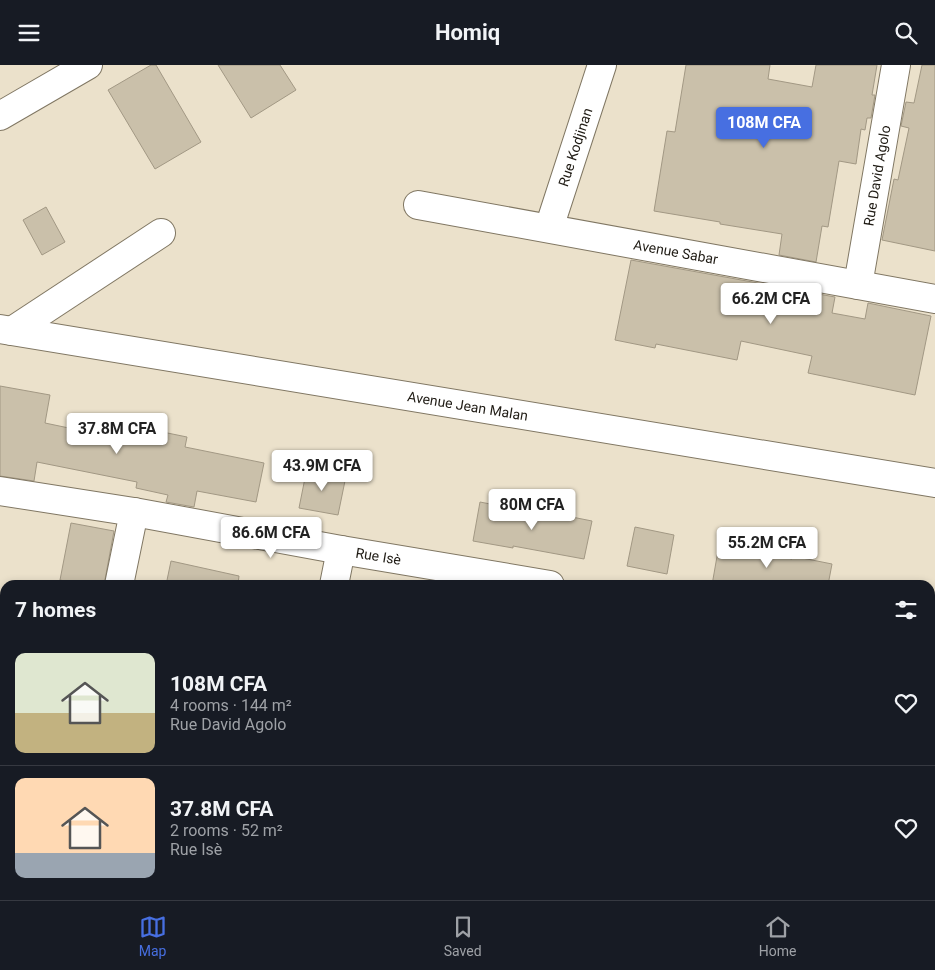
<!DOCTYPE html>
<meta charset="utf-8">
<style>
body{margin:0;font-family:Roboto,sans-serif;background:#242831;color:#f1f3f6;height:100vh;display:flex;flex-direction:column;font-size:19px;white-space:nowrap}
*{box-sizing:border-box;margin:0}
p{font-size:16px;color:#9ea1a6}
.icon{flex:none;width:28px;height:28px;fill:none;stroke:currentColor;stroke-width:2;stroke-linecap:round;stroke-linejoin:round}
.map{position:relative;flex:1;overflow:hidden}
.side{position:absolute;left:0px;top:515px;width:935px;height:320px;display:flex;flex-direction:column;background:#171b24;border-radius:15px 15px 0 0;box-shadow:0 2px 8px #0003}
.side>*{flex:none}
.price{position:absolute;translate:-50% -42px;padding:0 11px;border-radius:5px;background:#fff;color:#222;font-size:16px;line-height:32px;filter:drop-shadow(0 1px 2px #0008)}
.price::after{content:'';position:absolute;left:50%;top:30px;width:15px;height:11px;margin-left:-8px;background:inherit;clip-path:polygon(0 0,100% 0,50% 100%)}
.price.selected{background:#476fe1;color:#fff}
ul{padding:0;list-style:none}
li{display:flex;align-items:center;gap:15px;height:125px;padding:0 15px}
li+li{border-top:1px solid #363941}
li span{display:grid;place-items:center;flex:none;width:140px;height:100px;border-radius:10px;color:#555}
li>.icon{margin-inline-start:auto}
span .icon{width:60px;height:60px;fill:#fffc;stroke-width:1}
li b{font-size:21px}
h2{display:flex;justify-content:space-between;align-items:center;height:60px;padding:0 15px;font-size:21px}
header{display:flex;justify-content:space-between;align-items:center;height:65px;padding:0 15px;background:#171b24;font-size:22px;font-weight:700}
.tabs{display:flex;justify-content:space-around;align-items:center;height:70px;border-top:1px solid #363941;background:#171b24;font-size:14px;color:#9ea1a6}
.tabs a{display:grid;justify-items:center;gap:2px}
.tabs .selected{color:#476fe1}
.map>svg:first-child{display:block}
.building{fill:#cac0aa;stroke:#a29884}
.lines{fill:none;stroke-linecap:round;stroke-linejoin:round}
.minor-casing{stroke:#807763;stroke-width:30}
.major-casing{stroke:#807763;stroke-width:30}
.minor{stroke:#fff;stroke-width:28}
.major{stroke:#fff;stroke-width:28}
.labels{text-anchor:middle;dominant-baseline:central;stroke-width:4;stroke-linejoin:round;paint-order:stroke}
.street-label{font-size:14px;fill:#201c15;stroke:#ebe1cb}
</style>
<header><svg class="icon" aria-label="menu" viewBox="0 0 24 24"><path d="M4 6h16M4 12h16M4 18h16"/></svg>Homiq<svg class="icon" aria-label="search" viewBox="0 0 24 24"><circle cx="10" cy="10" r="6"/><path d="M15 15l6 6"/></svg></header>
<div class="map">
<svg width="935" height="835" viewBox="0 0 935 835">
<rect width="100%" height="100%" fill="#ebe1cb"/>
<g class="building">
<polygon points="151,0 156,0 201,77 155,104 108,25"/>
<polygon points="218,0 280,0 296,25 251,53"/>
<polygon points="686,0 770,0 768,14 812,22 816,0 877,0 872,30 875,30 871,53 867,53 865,65 861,64 856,99 839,96 828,162 822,161 816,197 779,190 782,169 720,159 720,157 654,146 667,66 675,67"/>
<polygon points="922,0 935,0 935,186 882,175 894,114 898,115 909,63 901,61 906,37 914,38"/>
<polygon points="46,142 65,177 42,190 23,155"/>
<polygon points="631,195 835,232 832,248 865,254 868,238 931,251 915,330 808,308 812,291 741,276 737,295 656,279 655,283 615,275"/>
<polygon points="0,321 50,330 45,358 145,379 148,364 187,372 185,382 264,398 256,437 197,426 194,442 166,437 168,430 136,423 137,417 37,397 34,416 0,411"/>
<polygon points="307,403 346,411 338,450 299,443"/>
<polygon points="480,437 551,451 552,448 592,456 584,494 513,481 513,483 473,476"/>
<polygon points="71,458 114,466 104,520 86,520 60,515"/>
<polygon points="635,462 674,470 667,509 627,501"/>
<polygon points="719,480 792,494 792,491 832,499 828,520 712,520"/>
<polygon points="171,496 239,511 238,520 166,520"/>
</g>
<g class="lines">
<g class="minor-casing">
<g id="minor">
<polyline points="0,51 88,0"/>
<path id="s1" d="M418 140 935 234"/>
<path id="s2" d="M549 163 602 0"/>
<path id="s3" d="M858 220 896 0"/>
<polyline points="12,266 161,168"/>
<path id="s4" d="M0 426 134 447 341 485 550 520"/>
<polyline points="119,520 134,447"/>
<polyline points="334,520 341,485"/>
<polyline points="930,591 935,592"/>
<polyline points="55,835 56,830"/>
<polyline points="274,835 275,830"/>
<polyline points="475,835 476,830"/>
<polyline points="681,835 681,830"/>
<polyline points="878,835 879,830"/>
</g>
</g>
<g class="major-casing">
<g id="major">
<path id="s5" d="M0 264 935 418"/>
</g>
</g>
<use href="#minor" class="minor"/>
<use href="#major" class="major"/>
</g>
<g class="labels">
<g class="street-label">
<text stroke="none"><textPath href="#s2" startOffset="85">Rue Kodjinan</textPath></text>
<text stroke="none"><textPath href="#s3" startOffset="111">Rue David Agolo</textPath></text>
<text stroke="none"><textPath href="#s1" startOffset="262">Avenue Sabar</textPath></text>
<text stroke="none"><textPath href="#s5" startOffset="474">Avenue Jean Malan</textPath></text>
<text stroke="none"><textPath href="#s4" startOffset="384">Rue Isè</textPath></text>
</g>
</g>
</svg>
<b class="price selected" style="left:764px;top:84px">108M CFA</b>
<b class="price" style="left:771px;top:260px">66.2M CFA</b>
<b class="price" style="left:117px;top:390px">37.8M CFA</b>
<b class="price" style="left:322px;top:427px">43.9M CFA</b>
<b class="price" style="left:532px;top:466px">80M CFA</b>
<b class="price" style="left:271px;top:494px">86.6M CFA</b>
<b class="price" style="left:767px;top:504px">55.2M CFA</b>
<section class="side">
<h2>7 homes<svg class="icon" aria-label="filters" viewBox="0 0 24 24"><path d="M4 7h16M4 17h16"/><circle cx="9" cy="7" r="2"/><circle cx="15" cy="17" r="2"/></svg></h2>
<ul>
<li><span style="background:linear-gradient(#dfe7d0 60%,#c2b280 0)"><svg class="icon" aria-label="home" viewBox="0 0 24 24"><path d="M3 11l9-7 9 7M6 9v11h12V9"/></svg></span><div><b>108M CFA</b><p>4 rooms · 144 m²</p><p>Rue David Agolo</p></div><svg class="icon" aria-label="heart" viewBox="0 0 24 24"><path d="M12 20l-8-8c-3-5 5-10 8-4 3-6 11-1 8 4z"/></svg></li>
<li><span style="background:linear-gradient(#ffd9b3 75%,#9aa5b1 0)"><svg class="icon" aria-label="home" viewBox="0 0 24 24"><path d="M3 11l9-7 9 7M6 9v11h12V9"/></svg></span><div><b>37.8M CFA</b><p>2 rooms · 52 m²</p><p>Rue Isè</p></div><svg class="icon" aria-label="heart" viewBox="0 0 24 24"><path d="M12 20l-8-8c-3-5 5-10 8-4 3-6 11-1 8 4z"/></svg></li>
</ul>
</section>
</div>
<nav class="tabs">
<a class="selected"><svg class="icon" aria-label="map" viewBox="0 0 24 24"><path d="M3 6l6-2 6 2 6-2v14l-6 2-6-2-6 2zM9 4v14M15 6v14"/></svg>Map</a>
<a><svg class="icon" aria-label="saved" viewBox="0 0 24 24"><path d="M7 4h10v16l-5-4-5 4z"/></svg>Saved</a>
<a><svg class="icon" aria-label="home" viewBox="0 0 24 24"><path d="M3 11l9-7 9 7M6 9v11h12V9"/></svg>Home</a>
</nav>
